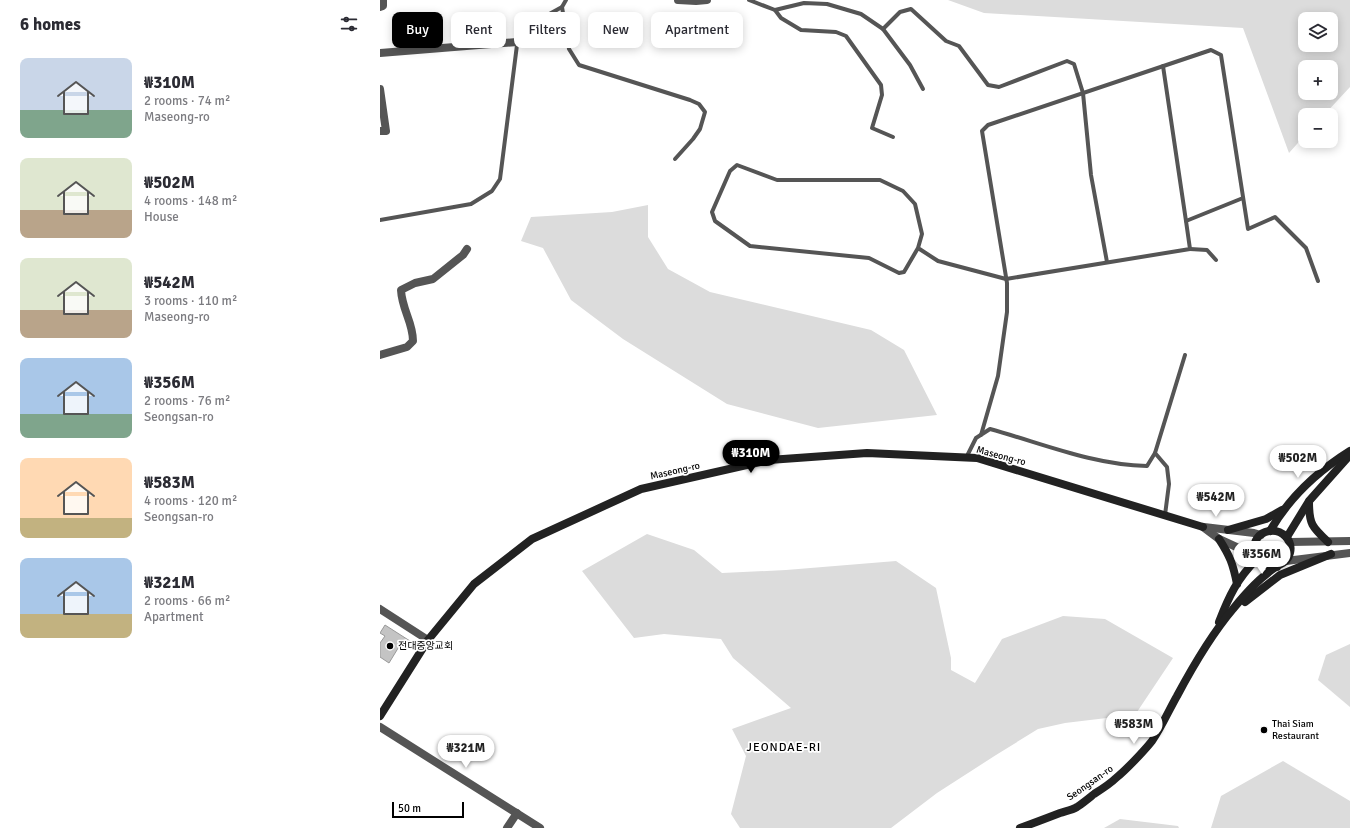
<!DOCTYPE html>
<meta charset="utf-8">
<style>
body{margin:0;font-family:Signika,"Noto Sans KR",sans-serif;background:#f7f7f7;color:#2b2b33;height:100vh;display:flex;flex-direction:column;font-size:15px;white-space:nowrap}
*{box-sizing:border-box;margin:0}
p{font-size:13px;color:#7c7c81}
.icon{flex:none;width:22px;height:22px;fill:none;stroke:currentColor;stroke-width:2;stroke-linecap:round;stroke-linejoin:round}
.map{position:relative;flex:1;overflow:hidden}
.details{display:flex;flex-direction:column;background:#fff;width:380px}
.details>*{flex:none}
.hud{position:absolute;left:12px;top:12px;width:380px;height:36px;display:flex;gap:8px}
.tools{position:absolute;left:918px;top:12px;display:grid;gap:8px}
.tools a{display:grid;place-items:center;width:40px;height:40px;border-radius:8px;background:#fff;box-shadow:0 2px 10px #0003;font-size:20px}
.scale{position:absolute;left:12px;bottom:10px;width:72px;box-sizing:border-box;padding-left:4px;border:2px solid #000;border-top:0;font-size:11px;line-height:14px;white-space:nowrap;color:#000;-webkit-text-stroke:3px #fff;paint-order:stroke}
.price{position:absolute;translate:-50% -34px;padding:0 9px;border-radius:14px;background:#fff;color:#222;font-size:13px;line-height:26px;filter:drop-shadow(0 1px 2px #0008)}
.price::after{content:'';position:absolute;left:50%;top:24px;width:12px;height:9px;margin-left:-6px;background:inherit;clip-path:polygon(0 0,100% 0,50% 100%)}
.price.on{background:#000;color:#fff}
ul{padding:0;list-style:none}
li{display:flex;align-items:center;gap:12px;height:100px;padding:0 20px}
li span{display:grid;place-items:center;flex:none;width:112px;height:80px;border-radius:8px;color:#555}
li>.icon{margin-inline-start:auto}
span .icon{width:48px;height:48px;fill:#fffc;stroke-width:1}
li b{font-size:17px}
h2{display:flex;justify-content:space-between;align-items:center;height:48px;padding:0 20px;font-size:17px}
.pill{padding:0 14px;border-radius:8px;background:#fff;box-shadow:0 2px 10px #0003;font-size:14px;line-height:36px}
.pill.on{background:#000;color:#fff}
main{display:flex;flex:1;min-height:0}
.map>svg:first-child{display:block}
.green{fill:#dcdcdc;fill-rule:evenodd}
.building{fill:#c4c4c4;stroke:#999}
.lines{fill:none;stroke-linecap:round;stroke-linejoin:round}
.service{stroke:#555;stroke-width:4}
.minor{stroke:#555;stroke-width:8}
.tertiary{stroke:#555;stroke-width:8}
.secondary{stroke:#222;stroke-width:8}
.poi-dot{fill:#000;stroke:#fff;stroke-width:1.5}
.labels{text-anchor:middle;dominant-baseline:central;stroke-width:3.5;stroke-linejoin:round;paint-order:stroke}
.street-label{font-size:10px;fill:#000;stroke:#fff}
.poi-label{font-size:10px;fill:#000;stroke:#fff;text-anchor:start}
.quarter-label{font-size:12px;letter-spacing:1px;fill:#000;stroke:#fff}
</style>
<main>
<section class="details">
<h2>6 homes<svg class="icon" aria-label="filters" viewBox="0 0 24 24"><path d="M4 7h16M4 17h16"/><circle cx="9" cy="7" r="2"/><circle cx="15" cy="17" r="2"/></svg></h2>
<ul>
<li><span style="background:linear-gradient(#c9d6e8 65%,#7fa58c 0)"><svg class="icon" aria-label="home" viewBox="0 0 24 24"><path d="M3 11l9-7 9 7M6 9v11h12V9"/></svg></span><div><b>₩310M</b><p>2 rooms · 74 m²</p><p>Maseong-ro</p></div></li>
<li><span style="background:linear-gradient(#dfe7d0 65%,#b9a48a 0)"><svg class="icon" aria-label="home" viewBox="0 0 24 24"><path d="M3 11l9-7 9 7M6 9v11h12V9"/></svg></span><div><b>₩502M</b><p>4 rooms · 148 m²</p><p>House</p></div></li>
<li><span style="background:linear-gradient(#dfe7d0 65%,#b9a48a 0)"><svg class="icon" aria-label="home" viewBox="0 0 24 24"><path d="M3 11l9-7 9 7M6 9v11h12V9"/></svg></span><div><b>₩542M</b><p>3 rooms · 110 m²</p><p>Maseong-ro</p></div></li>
<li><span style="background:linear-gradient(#a9c7e8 70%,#7fa58c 0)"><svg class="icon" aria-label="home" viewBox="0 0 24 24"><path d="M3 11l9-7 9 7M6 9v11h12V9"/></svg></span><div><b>₩356M</b><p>2 rooms · 76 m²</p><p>Seongsan-ro</p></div></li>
<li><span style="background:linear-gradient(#ffd9b3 75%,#c2b280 0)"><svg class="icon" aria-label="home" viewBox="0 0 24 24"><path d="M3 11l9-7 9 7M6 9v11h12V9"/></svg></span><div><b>₩583M</b><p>4 rooms · 120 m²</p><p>Seongsan-ro</p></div></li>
<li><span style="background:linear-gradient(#a9c7e8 70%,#c2b280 0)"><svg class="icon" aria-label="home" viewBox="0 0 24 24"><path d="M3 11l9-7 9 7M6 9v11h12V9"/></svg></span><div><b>₩321M</b><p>2 rooms · 66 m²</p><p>Apartment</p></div></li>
</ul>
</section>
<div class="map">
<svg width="970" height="828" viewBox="0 0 970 828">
<rect width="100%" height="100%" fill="#fff"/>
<g class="green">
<path d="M568 0H970V87L944 115H925V135L909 153 863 28 604 13ZM925 19H951V45H925ZM925 67H951V93H925Z"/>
<polygon points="268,205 268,237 288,269 330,292 491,330 524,350 557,415 438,428 347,404 243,339 191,300 163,248 141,241 151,217 232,212"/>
<polygon points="267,534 314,550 342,573 406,570 516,561 556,588 571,658 571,670 595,683 622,639 683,616 725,619 793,658 753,718 735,717 685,723 658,729 616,755 557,793 511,828 360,828 351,814 366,756 352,729 411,708 353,658 341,639 284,634 254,638 202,571"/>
<circle cx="893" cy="549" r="8"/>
<polygon points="970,644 970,707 938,680 946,655"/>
<polygon points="903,761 970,801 970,828 831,828 841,796"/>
<polygon points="740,819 798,826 799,828 724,828"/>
</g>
<polygon class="building" points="5,625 30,641 25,648 20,645 9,663 0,657 0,643 5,636 0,633"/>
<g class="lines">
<g class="service">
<polyline points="369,0 395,10 424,3 447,4 481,14 503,29 520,12 531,9 566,41 579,46 608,85 619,87 687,61 694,64 703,93 711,175 727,262"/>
<polyline points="182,7 189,49 199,65 310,100 319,104 325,112 320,129 313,139 295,159"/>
<polyline points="395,10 401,18 421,30 456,32 466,36 501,85 502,95 492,128 513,137"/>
<polyline points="503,29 530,65 543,89"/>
<polyline points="783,66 806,221"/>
<polyline points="0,220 91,204 112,191 120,179 138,37 144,28 182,7 186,0"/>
<polyline points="538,248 524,272 519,273 489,258 370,246 335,221 332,212 350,171 357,165 397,180 500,180 523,191 535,204 542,234 538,248 558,261 626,279 810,249 806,221 863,198"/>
<polyline points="810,249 827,250 836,260"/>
<polyline points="601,435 618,376 627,312 627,283 602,131 608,125 831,50 841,55 868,229 895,217 926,248 938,281"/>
<path d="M586 458 596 438 610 429C661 443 713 465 767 466L775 453"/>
<polyline points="785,515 789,484 787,467 775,453 805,355"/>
</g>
<g class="minor">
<polyline points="298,0 316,1 327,0"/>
<polyline points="0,7 3,6 3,0"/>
<polyline points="0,53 137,42"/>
<polyline points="0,89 6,131 0,131"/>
<path d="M0 355 27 347 33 341C33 322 22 310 21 290L35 283 53 279 83 255 87 249"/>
<polyline points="0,609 48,640"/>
<polyline points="0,727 160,828"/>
<polyline points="127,828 137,813"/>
</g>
<g class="tertiary">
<polyline points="823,527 839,539 876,556"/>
<polyline points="824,527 874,533 881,535"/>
<polyline points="910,542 970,541"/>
<polyline points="906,561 970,553"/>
</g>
<g class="secondary">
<path d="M929 502C929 524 932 527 948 542"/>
<polyline points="848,530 886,519 902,510"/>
<path d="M890 531C909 498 938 471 970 451"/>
<polyline points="907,537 929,501 970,455"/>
<path d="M839 539C850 556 853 564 857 584"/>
<polyline points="865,602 900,575 951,554"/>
<path d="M839 622C849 596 857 579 877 559"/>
<polyline points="0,716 48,640 94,584 152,539 261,489 389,460 487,453 597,458 823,527"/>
<path d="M640 828C654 823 667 818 680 813 686 811 692 810 697 807 703 803 709 798 714 794 722 789 730 784 736 778 746 770 764 751 772 741 781 728 789 710 797 696 813 666 831 635 853 609 865 594 879 578 896 567 902 563 908 562 910 553 913 540 902 529 889 531 867 535 870 567 897 567"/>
</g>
</g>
<g class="poi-dot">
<circle cx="10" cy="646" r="4"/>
<circle cx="884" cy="730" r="4"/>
</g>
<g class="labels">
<g class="street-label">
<text transform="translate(621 456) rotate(15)">Maseong-ro</text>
<text transform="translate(295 471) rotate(-13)">Maseong-ro</text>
<text transform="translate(710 783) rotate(-35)">Seongsan-ro</text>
</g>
<g class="poi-label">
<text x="18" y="646">전대중앙교회</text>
<text x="892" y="724">Thai Siam<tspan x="892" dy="12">Restaurant</tspan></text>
</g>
<g class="quarter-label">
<text x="404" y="747">JEONDAE-RI</text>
</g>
</g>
</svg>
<div class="tools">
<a><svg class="icon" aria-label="layers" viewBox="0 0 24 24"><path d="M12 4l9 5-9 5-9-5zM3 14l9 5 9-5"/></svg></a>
<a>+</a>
<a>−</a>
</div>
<div class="scale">50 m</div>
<b class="price on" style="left:371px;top:474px">₩310M</b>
<b class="price" style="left:918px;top:479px">₩502M</b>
<b class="price" style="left:836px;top:518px">₩542M</b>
<b class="price" style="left:882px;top:575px">₩356M</b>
<b class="price" style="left:754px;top:745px">₩583M</b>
<b class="price" style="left:86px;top:769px">₩321M</b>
<div class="hud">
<a class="pill on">Buy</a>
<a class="pill">Rent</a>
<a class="pill">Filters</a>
<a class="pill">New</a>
<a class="pill">Apartment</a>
</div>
</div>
</main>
